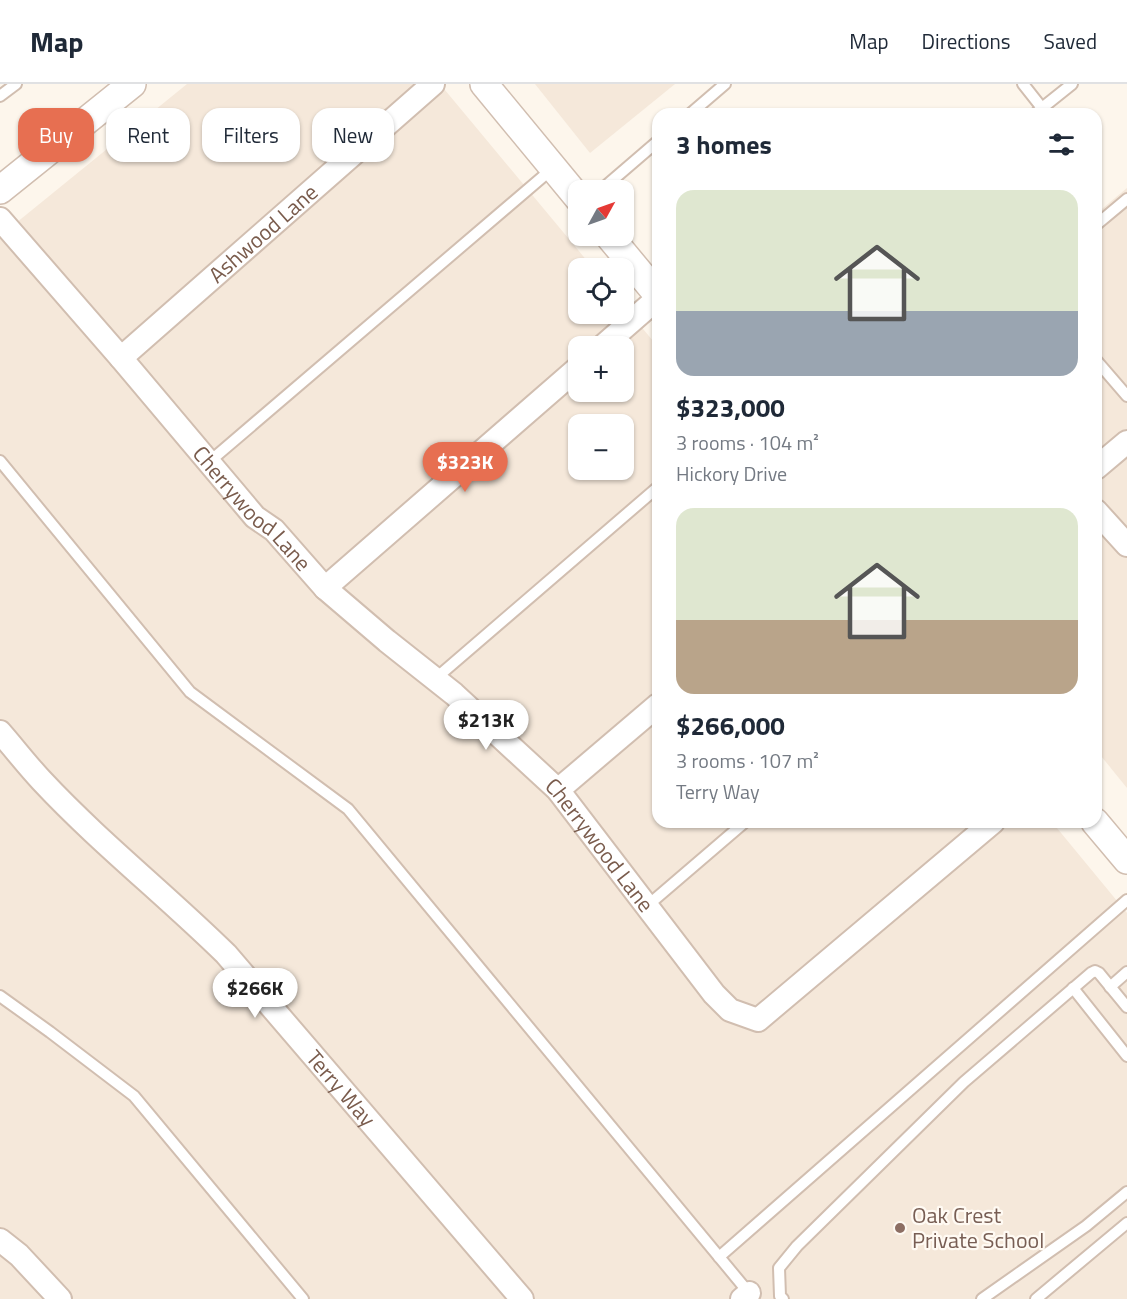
<!DOCTYPE html>
<meta charset="utf-8">
<style>
body{margin:0;font-family:"Titillium Web",sans-serif;background:#f2f2f3;color:#1f2937;height:100vh;display:flex;flex-direction:column;font-size:22px;white-space:nowrap}
*{box-sizing:border-box;margin:0}
p{font-size:20px;color:#747a83}
.icon{flex:none;width:33px;height:33px;fill:none;stroke:currentColor;stroke-width:2;stroke-linecap:round;stroke-linejoin:round}
.map{position:relative;flex:1;overflow:hidden}
.drawer{position:absolute;left:652px;top:24px;width:450px;height:720px;display:flex;flex-direction:column;background:#fff;border-radius:18px;box-shadow:0 2px 4px #0004}
.drawer>*{flex:none}
.banner{position:absolute;left:18px;top:24px;width:544px;height:54px;display:flex;gap:12px}
.needle{width:39px;rotate:50deg}
.fabs{position:absolute;left:568px;top:96px;display:grid;gap:12px}
.fabs a{display:grid;place-items:center;width:66px;height:66px;border-radius:12px;background:#fff;box-shadow:0 2px 4px #0004;font-size:30px}
.price{position:absolute;translate:-50% -51px;padding:0 14px;border-radius:21px;background:#fff;color:#222;font-size:20px;line-height:39px;filter:drop-shadow(0 2px 3px #0008)}
.price::after{content:'';position:absolute;left:50%;top:36px;width:18px;height:14px;margin-left:-9px;background:inherit;clip-path:polygon(0 0,100% 0,50% 100%)}
.price.active{background:#e76f51;color:#fff}
ul{padding:0;list-style:none}
li{display:grid;align-content:center;gap:12px;height:318px;padding:0 24px}
li span{display:grid;place-items:center;height:186px;border-radius:18px;color:#555}
li>.icon{margin-inline-start:auto}
span .icon{width:108px;height:108px;fill:#fffc;stroke-width:1}
li b{font-size:26px}
h2{display:flex;justify-content:space-between;align-items:center;height:72px;padding:0 24px;font-size:26px}
.chip{padding:0 21px;border-radius:18px;background:#fff;box-shadow:0 2px 4px #0004;font-size:21px;line-height:54px}
.chip.active{background:#e76f51;color:#fff}
header{display:flex;align-items:center;gap:36px;box-sizing:border-box;height:84px;padding:0 30px;background:#fff;border-bottom:2px solid #e0e1e3}
header strong{font-size:28px}
nav{display:flex;gap:33px;margin-inline-start:auto;font-size:21px}
.map>svg:first-child{display:block}
.residential{fill:#f5e8da;fill-rule:evenodd}
.lines{fill:none;stroke-linecap:round;stroke-linejoin:round}
.service-casing{stroke:#d1beb0;stroke-width:14}
.minor-casing{stroke:#d1beb0;stroke-width:26}
.tertiary-casing{stroke:#d1beb0;stroke-width:30}
.service{stroke:#fff;stroke-width:10}
.minor{stroke:#fff;stroke-width:22}
.tertiary{stroke:#fff;stroke-width:27}
.education-dot{fill:#8d6e63;stroke:#fffaf3;stroke-width:2}
.labels{text-anchor:middle;dominant-baseline:central;stroke-width:4.5;stroke-linejoin:round;paint-order:stroke}
.street-label{font-size:22px;fill:#7a5c4d;stroke:#fffaf3}
.education-label{font-size:22px;fill:#785e54;stroke:#fffaf3;text-anchor:start}
</style>
<header>
<strong>Map</strong>
<nav><a>Map</a><a>Directions</a><a>Saved</a></nav>
</header>
<div class="map">
<svg width="1127" height="1215" viewBox="0 0 1127 1215">
<rect width="100%" height="100%" fill="#fdf6ec"/>
<g class="residential">
<path d="M187 0H440L593 184H579V230H624V222L658 263V738H1052L1127 829V1215H0V152ZM579 262H624V308H579ZM579 340H624V386H579Z"/>
<polygon points="535,0 675,0 590,69"/>
<polygon points="1127,104 1127,704 1097,667 1096,130"/>
</g>
<g class="lines">
<g class="service-casing">
<g id="service">
<polyline points="1023,0 1042,24 1035,30"/>
<polyline points="0,12 16,0"/>
<polyline points="1042,24 1072,0"/>
<polyline points="690,30 725,0"/>
<polyline points="601,106 658,57"/>
<polyline points="1096,141 1127,115"/>
<polyline points="1096,276 1127,312"/>
<polyline points="0,377 190,608 348,725 749,1209"/>
<polyline points="209,378 553,84"/>
<polyline points="435,595 658,403"/>
<polyline points="647,822 745,738"/>
<polyline points="1110,903 1127,888"/>
<polyline points="1073,904 1127,972"/>
<polyline points="0,912 50,948 134,1012 303,1215"/>
<polyline points="719,1173 1127,816"/>
<polyline points="783,1215 780,1212 779,1184 797,1162 964,998 1091,889 1095,887 1099,889 1127,923"/>
<polyline points="982,1215 1086,1142 1127,1108"/>
<polyline points="1036,1215 1127,1139"/>
</g>
</g>
<g class="minor-casing">
<g id="minor">
<path id="s1" d="M0 135 121 274 255 433 274 446 325 504 387 557 454 610 558 706 714 910 730 926 758 936 993 738"/>
<polyline points="603,262 658,214"/>
<path id="s2" d="M121 274 433 0"/>
<polyline points="1096,384 1127,358"/>
<polyline points="1096,427 1127,461"/>
<polyline points="325,504 579,283"/>
<path id="s3" d="M0 648C14 664 27 681 42 697 99 758 166 811 226 870L522 1215"/>
<polyline points="558,706 658,621"/>
<polyline points="0,1156 19,1171 60,1215"/>
<polyline points="742,1215 749,1209"/>
</g>
</g>
<g class="tertiary-casing">
<g id="tertiary">
<polyline points="484,0 579,115"/>
<polyline points="0,106 132,0"/>
<polyline points="609,152 658,211"/>
<polyline points="1095,738 1127,776"/>
</g>
</g>
<use href="#service" class="service"/>
<use href="#minor" class="minor"/>
<use href="#tertiary" class="tertiary"/>
</g>
<circle class="education-dot" cx="900" cy="1144" r="6"/>
<g class="labels">
<g class="street-label">
<text stroke="none"><textPath href="#s2" startOffset="189">Ashwood Lane</textPath></text>
<text stroke="none"><textPath href="#s1" startOffset="384">Cherrywood Lane</textPath></text>
<text stroke="none"><textPath href="#s1" startOffset="870">Cherrywood Lane</textPath></text>
<text stroke="none"><textPath href="#s3" startOffset="494">Terry Way</textPath></text>
</g>
<g class="education-label">
<text x="912" y="1131">Oak Crest<tspan x="912" dy="25">Private School</tspan></text>
</g>
</g>
</svg>
<div class="fabs">
<a><svg class="needle" viewBox="-14 -14 28 28"><path d="M0-13l5 13h-10z" fill="#e53935"/><path d="M0 13l5-13h-10z" fill="#747a83"/></svg></a>
<a><svg class="icon" aria-label="locate" viewBox="0 0 24 24"><circle cx="12" cy="12" r="6"/><path d="M12 2v4M12 18v4M2 12h4M18 12h4"/></svg></a>
<a>+</a>
<a>−</a>
</div>
<b class="price active" style="left:465px;top:409px">$323K</b>
<b class="price" style="left:486px;top:667px">$213K</b>
<b class="price" style="left:255px;top:935px">$266K</b>
<div class="banner">
<a class="chip active">Buy</a>
<a class="chip">Rent</a>
<a class="chip">Filters</a>
<a class="chip">New</a>
</div>
<section class="drawer">
<h2>3 homes<svg class="icon" aria-label="filters" viewBox="0 0 24 24"><path d="M4 7h16M4 17h16"/><circle cx="9" cy="7" r="2"/><circle cx="15" cy="17" r="2"/></svg></h2>
<ul>
<li><span style="background:linear-gradient(#dfe7d0 65%,#9aa5b1 0)"><svg class="icon" aria-label="home" viewBox="0 0 24 24"><path d="M3 11l9-7 9 7M6 9v11h12V9"/></svg></span><div><b>$323,000</b><p>3 rooms · 104 m²</p><p>Hickory Drive</p></div></li>
<li><span style="background:linear-gradient(#dfe7d0 60%,#b9a48a 0)"><svg class="icon" aria-label="home" viewBox="0 0 24 24"><path d="M3 11l9-7 9 7M6 9v11h12V9"/></svg></span><div><b>$266,000</b><p>3 rooms · 107 m²</p><p>Terry Way</p></div></li>
</ul>
</section>
</div>
